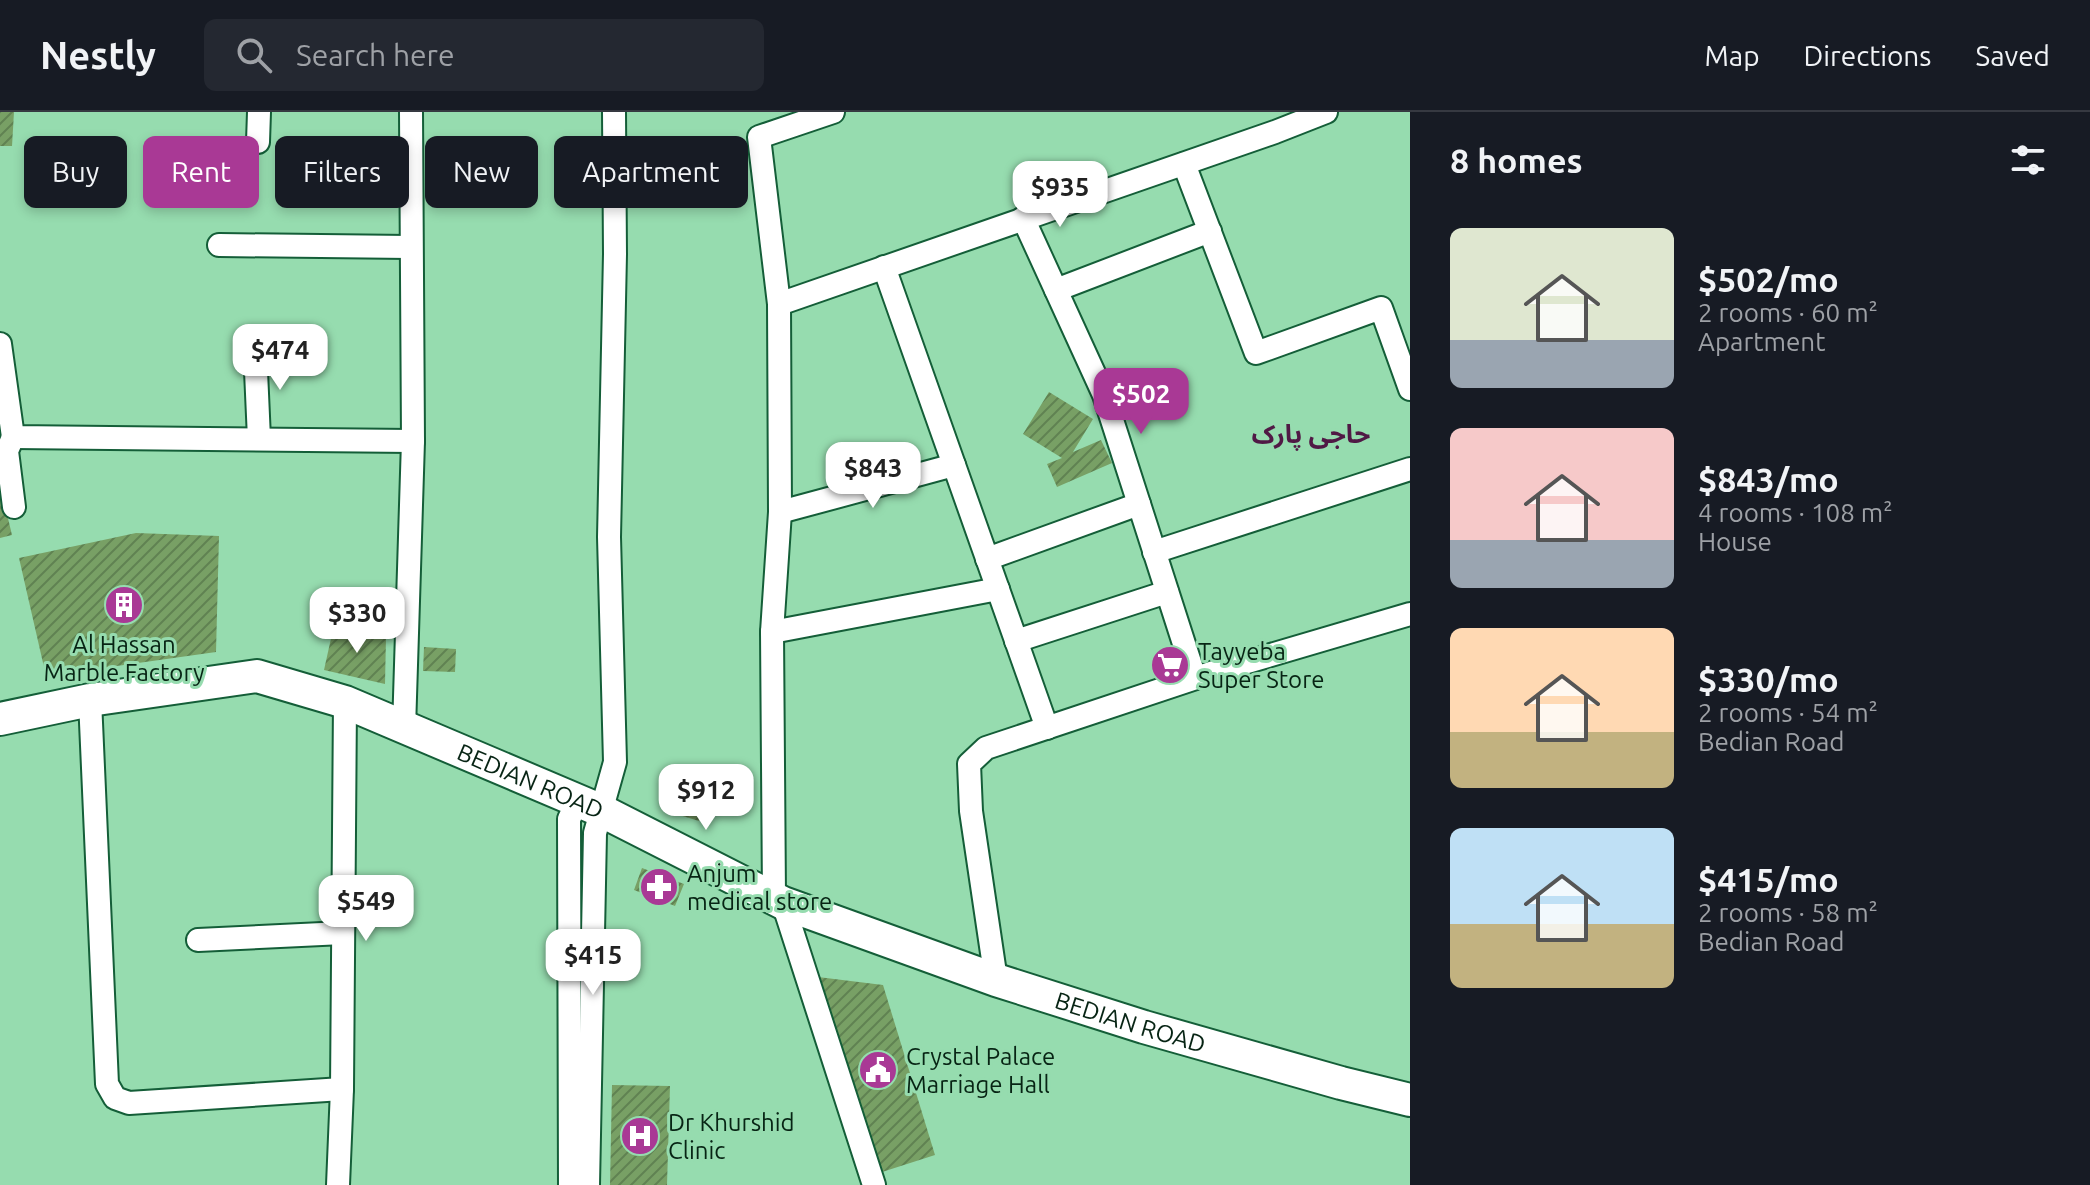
<!DOCTYPE html>
<meta charset="utf-8">
<style>
body{margin:0;font-family:Ubuntu,"Noto Sans Arabic",sans-serif;background:#242831;color:#f1f3f6;height:100vh;display:flex;flex-direction:column;font-size:30px;white-space:nowrap}
*{box-sizing:border-box;margin:0}
p{font-size:26px;color:#9ea1a6}
.icon{flex:none;width:44px;height:44px;fill:none;stroke:currentColor;stroke-width:2;stroke-linecap:round;stroke-linejoin:round}
.map{position:relative;flex:1;overflow:hidden}
.side{display:flex;flex-direction:column;background:#171b24;width:680px}
.side>*{flex:none}
.hud{position:absolute;left:24px;top:24px;width:760px;height:72px;display:flex;gap:16px}
.price{position:absolute;translate:-50% -68px;padding:0 18px;border-radius:16px;background:#fff;color:#222;font-size:26px;line-height:52px;filter:drop-shadow(0 2px 4px #0008)}
.price::after{content:'';position:absolute;left:50%;top:48px;width:24px;height:18px;margin-left:-12px;background:inherit;clip-path:polygon(0 0,100% 0,50% 100%)}
.price.active{background:#a93995;color:#fff}
ul{padding:0;list-style:none}
li{display:flex;align-items:center;gap:24px;height:200px;padding:0 40px}
li span{display:grid;place-items:center;flex:none;width:224px;height:160px;border-radius:12px;color:#555}
li>.icon{margin-inline-start:auto}
span .icon{width:96px;height:96px;fill:#fffc;stroke-width:1}
li b{font-size:34px}
h2{display:flex;justify-content:space-between;align-items:center;height:96px;padding:0 40px;font-size:34px}
.tag{padding:0 28px;border-radius:12px;background:#171b24;box-shadow:0 4px 12px #0003;font-size:28px;line-height:72px}
.tag.active{background:#a93995;color:#fff}
header{display:flex;align-items:center;gap:48px;box-sizing:border-box;height:112px;padding:0 40px;background:#171b24;border-bottom:2px solid #363941}
header strong{font-size:38px}
nav{display:flex;gap:44px;margin-inline-start:auto;font-size:28px}
.search{width:560px;height:72px;background:#242831;display:flex;align-items:center;gap:20px;box-sizing:border-box;padding:0 28px;border-radius:12px;color:#9ea1a6;font-size:30px}
main{display:flex;flex:1;min-height:0}
.map>svg:first-child{display:block}
.building{fill:url(#building-hatch)}
.lines{fill:none;stroke-linecap:round;stroke-linejoin:round}
.minor-casing{stroke:#145e38;stroke-width:26}
.secondary-casing{stroke:#145e38;stroke-width:36}
.minor{stroke:#fff;stroke-width:22}
.secondary{stroke:#fff;stroke-width:32}
.labels{text-anchor:middle;dominant-baseline:central;stroke-width:6;stroke-linejoin:round;paint-order:stroke}
.poi-label{font-size:24px;fill:#072414;stroke:#96dcaf;text-anchor:start}
.street-label{font-size:24px;fill:#072414;stroke:#96dcaf}
.neighbourhood-label{font-size:26px;font-weight:bold;fill:#501945;stroke:#96dcaf}
</style>
<header>
<strong>Nestly</strong>
<div class="search"><svg class="icon" aria-label="search" viewBox="0 0 24 24"><circle cx="10" cy="10" r="6"/><path d="M15 15l6 6"/></svg>Search here</div>
<nav><a>Map</a><a>Directions</a><a>Saved</a></nav>
</header>
<main>
<div class="map">
<svg width="1410" height="1073" viewBox="0 0 1410 1073">
<defs>
<pattern id="building-hatch" width="6" height="6" patternUnits="userSpaceOnUse" patternTransform="scale(2)"><rect width="6" height="6" fill="#78a065"/><path d="M-1 1l2-2M0 6l6-6M5 7l2-2" fill="none" stroke="#608252"/></pattern>
</defs>
<rect width="100%" height="100%" fill="#96dcaf"/>
<g class="building">
<polygon points="0,0 14,0 12,34 0,34"/>
<polygon points="1049,280 1093,307 1073,340 1101,328 1112,351 1057,375 1047,352 1062,346 1023,322"/>
<polygon points="0,373 12,423 0,426"/>
<polygon points="136,421 219,424 216,540 46,564 19,446"/>
<polygon points="334,513 386,525 385,572 324,558"/>
<polygon points="424,535 456,537 455,560 423,559"/>
<polygon points="1178,535 1188,563 1162,572 1153,543"/>
<polygon points="671,671 707,682 699,709 663,698"/>
<polygon points="642,756 684,772 675,794 634,778"/>
<polygon points="818,865 883,873 935,1043 879,1061"/>
<polygon points="612,973 670,974 667,1073 610,1073"/>
</g>
<g class="lines">
<g class="minor-casing">
<g id="minor">
<polyline points="258,30 259,0"/>
<polyline points="1184,52 1256,241 1381,196 1410,277"/>
<polyline points="1023,106 1104,283 1195,566"/>
<polyline points="219,133 410,135"/>
<polyline points="884,155 1047,616"/>
<polyline points="1056,178 1210,119"/>
<polyline points="779,192 1275,20 1326,0"/>
<polyline points="0,232 13,325 413,329"/>
<polyline points="255,236 259,327"/>
<polyline points="13,325 7,339 14,395"/>
<polyline points="780,400 954,353"/>
<polyline points="1154,440 1410,357"/>
<polyline points="987,447 1139,392"/>
<polyline points="772,520 998,477"/>
<polyline points="1016,529 1167,480"/>
<polyline points="90,588 107,972 115,986 129,991 342,977"/>
<polyline points="404,617 413,329 411,0"/>
<polyline points="774,785 772,520 780,400 779,192 759,25 833,0"/>
<polyline points="783,791 874,1073"/>
<polyline points="198,828 343,821"/>
<polyline points="996,868 971,699 969,652 986,636 1220,558 1410,502"/>
<polyline points="338,1073 342,977 345,590"/>
<polyline points="570,1073 569,707 578,688"/>
<polyline points="588,1073 595,721 615,650 609,425 615,142 614,0"/>
</g>
</g>
<g class="secondary-casing">
<g id="secondary">
<path id="s1" d="M0 607 90 588 257 564 345 590 602 699 783 791 996 868 1144 915 1341 971 1410 988"/>
</g>
</g>
<use href="#minor" class="minor"/>
<use href="#secondary" class="secondary"/>
</g>
<defs>
<g id="building-disc" transform="scale(2)"><circle r="9.5" fill="#a93995" stroke="#96dcaf"/><path d="M-4-6H4V6H1V3H-1V6H-4ZM-2.5-4.3h1.7v1.8h-1.7ZM.8-4.3h1.7v1.8H.8ZM-2.5-1h1.7V.8h-1.7ZM.8-1h1.7V.8H.8Z" fill="#fff"/></g>
<g id="supermarket-disc" transform="scale(2)"><circle r="9.5" fill="#a93995" stroke="#96dcaf"/><path d="M-6-5.5h2.5l.6 2H6L4.5 2H-2.5L-4.4-4H-6ZM-1.5 3.2a1.3 1.3 0 1 0 .1 0ZM3 3.2a1.3 1.3 0 1 0 .1 0Z" fill="#fff"/></g>
<g id="pharmacy-disc" transform="scale(2)"><circle r="9.5" fill="#a93995" stroke="#96dcaf"/><path d="M-2-6h4v4h4v4h-4v4h-4v-4h-4v-4h4Z" fill="#fff"/></g>
<g id="civic-disc" transform="scale(2)"><circle r="9.5" fill="#a93995" stroke="#96dcaf"/><path d="M-.6-6.5H3V-4.5H.6V-3L4-1V1h2V6H-6V1h2V-1L-.6-3ZM-1.2 2.5V6h2.4V2.5Z" fill="#fff"/></g>
<g id="hospital-disc" transform="scale(2)"><circle r="9.5" fill="#a93995" stroke="#96dcaf"/><path d="M-5-5h3v3.5h4V-5h3V5h-3V1.5h-4V5h-3Z" fill="#fff"/></g>
</defs>
<g fill-rule="evenodd">
<use href="#building-disc" x="124" y="493"/>
<use href="#supermarket-disc" x="1170" y="553"/>
<use href="#pharmacy-disc" x="659" y="775"/>
<use href="#civic-disc" x="878" y="958"/>
<use href="#hospital-disc" x="640" y="1024"/>
</g>
<g class="labels">
<g class="poi-label">
<text x="124" y="532" text-anchor="middle">Al Hassan<tspan x="124" dy="28">Marble Factory</tspan></text>
<text x="1198" y="539">Tayyeba<tspan x="1198" dy="28">Super Store</tspan></text>
<text x="687" y="761">Anjum<tspan x="687" dy="28">medical store</tspan></text>
<text x="906" y="944">Crystal Palace<tspan x="906" dy="28">Marriage Hall</tspan></text>
<text x="668" y="1010">Dr Khurshid<tspan x="668" dy="28">Clinic</tspan></text>
</g>
<g class="street-label">
<text stroke="none"><textPath href="#s1" startOffset="554">BEDIAN ROAD</textPath></text>
<text stroke="none"><textPath href="#s1" startOffset="1202">BEDIAN ROAD</textPath></text>
</g>
<g class="neighbourhood-label">
<text x="1311" y="321">حاجی پارک</text>
</g>
</g>
</svg>
<b class="price" style="left:1060px;top:117px">$935</b>
<b class="price" style="left:280px;top:280px">$474</b>
<b class="price active" style="left:1141px;top:324px">$502</b>
<b class="price" style="left:873px;top:398px">$843</b>
<b class="price" style="left:357px;top:543px">$330</b>
<b class="price" style="left:706px;top:720px">$912</b>
<b class="price" style="left:366px;top:831px">$549</b>
<b class="price" style="left:593px;top:885px">$415</b>
<div class="hud">
<a class="tag">Buy</a>
<a class="tag active">Rent</a>
<a class="tag">Filters</a>
<a class="tag">New</a>
<a class="tag">Apartment</a>
</div>
</div>
<section class="side">
<h2>8 homes<svg class="icon" aria-label="filters" viewBox="0 0 24 24"><path d="M4 7h16M4 17h16"/><circle cx="9" cy="7" r="2"/><circle cx="15" cy="17" r="2"/></svg></h2>
<ul>
<li><span style="background:linear-gradient(#dfe7d0 70%,#9aa5b1 0)"><svg class="icon" aria-label="home" viewBox="0 0 24 24"><path d="M3 11l9-7 9 7M6 9v11h12V9"/></svg></span><div><b>$502/mo</b><p>2 rooms · 60 m²</p><p>Apartment</p></div></li>
<li><span style="background:linear-gradient(#f6c9c9 70%,#9aa5b1 0)"><svg class="icon" aria-label="home" viewBox="0 0 24 24"><path d="M3 11l9-7 9 7M6 9v11h12V9"/></svg></span><div><b>$843/mo</b><p>4 rooms · 108 m²</p><p>House</p></div></li>
<li><span style="background:linear-gradient(#ffd9b3 65%,#c2b280 0)"><svg class="icon" aria-label="home" viewBox="0 0 24 24"><path d="M3 11l9-7 9 7M6 9v11h12V9"/></svg></span><div><b>$330/mo</b><p>2 rooms · 54 m²</p><p>Bedian Road</p></div></li>
<li><span style="background:linear-gradient(#bfe0f5 60%,#c2b280 0)"><svg class="icon" aria-label="home" viewBox="0 0 24 24"><path d="M3 11l9-7 9 7M6 9v11h12V9"/></svg></span><div><b>$415/mo</b><p>2 rooms · 58 m²</p><p>Bedian Road</p></div></li>
</ul>
</section>
</main>
